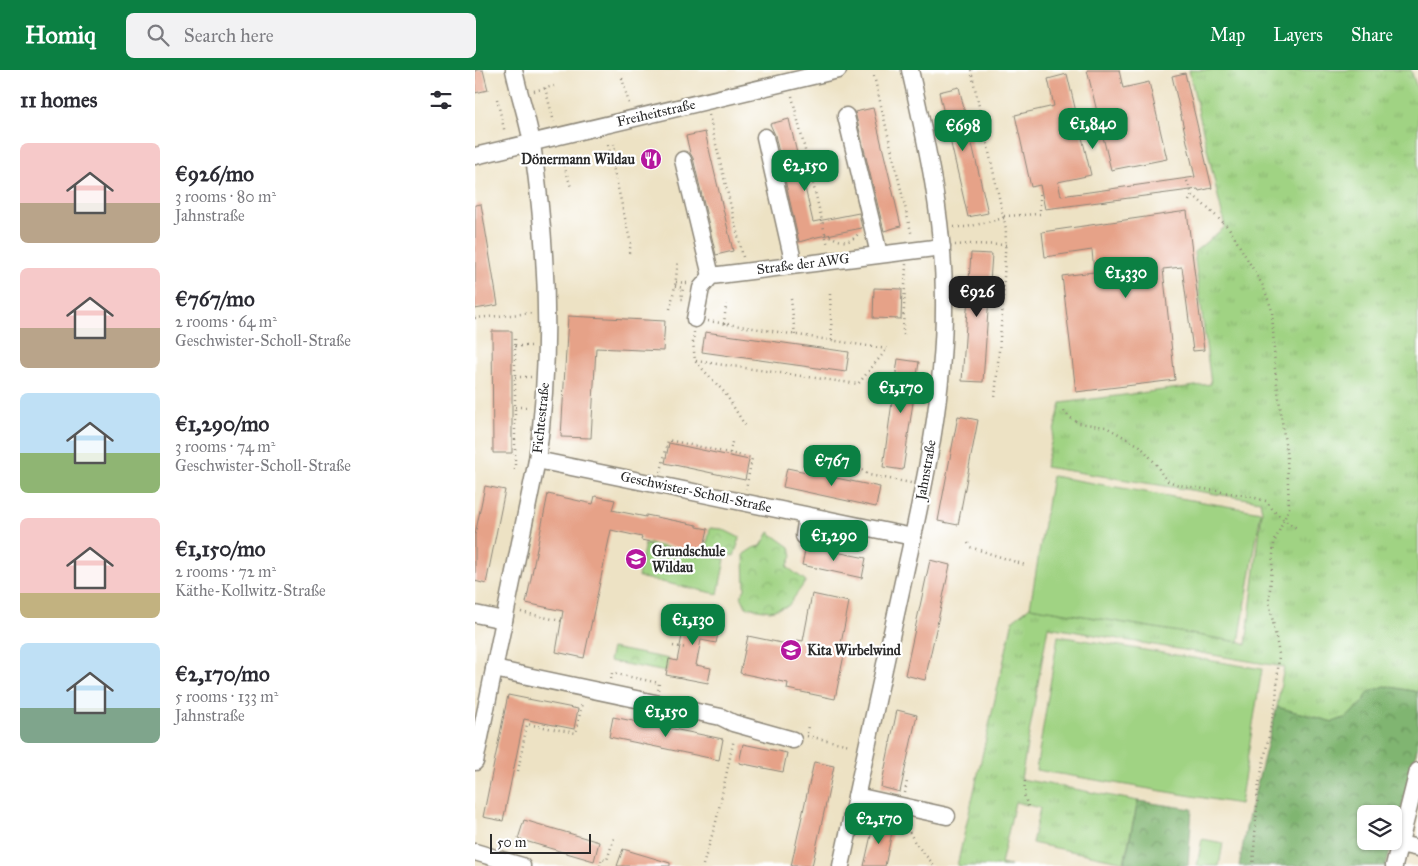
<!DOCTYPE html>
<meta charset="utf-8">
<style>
body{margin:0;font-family:"IM FELL Great Primer",serif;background:#f2f2f3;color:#2b2b33;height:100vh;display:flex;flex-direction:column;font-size:19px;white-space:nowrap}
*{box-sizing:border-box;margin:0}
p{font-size:16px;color:#7c7c81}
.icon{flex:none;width:28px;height:28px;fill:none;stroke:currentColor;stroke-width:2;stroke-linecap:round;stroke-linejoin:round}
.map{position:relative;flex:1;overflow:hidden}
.side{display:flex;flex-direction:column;background:#fff;width:475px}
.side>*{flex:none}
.tools{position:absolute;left:882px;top:735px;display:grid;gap:10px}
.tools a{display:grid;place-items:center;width:45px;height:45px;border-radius:8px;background:#fff;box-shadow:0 1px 4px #0004;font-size:25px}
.scale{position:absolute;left:15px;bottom:12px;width:101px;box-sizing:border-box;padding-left:5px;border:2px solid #2b2b2b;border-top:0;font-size:14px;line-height:18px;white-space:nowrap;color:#2b2b2b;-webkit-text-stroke:4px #fff;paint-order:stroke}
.price{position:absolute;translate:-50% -42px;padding:0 11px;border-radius:10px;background:#0b8043;color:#fff;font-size:16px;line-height:32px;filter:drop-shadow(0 1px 2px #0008)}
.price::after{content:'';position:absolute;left:50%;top:30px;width:15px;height:11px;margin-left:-8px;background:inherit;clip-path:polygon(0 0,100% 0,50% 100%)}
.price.selected{background:#222;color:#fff}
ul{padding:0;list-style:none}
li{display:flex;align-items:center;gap:15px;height:125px;padding:0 20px}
li span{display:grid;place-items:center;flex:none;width:140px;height:100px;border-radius:8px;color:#555}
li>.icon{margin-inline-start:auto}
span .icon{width:60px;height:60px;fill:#fffc;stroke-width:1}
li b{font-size:21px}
h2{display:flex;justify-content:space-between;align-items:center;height:60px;padding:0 20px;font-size:21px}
header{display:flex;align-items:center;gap:30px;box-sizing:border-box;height:70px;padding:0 25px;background:#0b8043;color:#fff}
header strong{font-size:24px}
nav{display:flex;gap:28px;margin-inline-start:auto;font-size:18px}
.search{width:350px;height:45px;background:#f2f2f3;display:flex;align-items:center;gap:12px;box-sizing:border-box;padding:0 18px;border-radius:8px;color:#7c7c81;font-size:19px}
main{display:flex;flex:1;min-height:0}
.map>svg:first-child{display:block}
.grass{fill:url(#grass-tufts);stroke:#667f57}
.forest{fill:url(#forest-crowns);stroke:#56704e}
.park{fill:url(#park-crowns);stroke:#667f57}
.pitch{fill:#a0d383;stroke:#667f57}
.building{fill:#e6a288}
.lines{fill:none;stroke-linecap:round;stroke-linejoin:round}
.minor-casing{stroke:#8c8678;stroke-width:19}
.path{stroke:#8c8678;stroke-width:2.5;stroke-dasharray:1 4;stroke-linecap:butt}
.minor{stroke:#fff;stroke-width:16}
.labels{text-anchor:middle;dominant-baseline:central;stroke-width:4.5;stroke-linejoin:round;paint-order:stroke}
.street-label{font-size:14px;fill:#2b2b2b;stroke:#fff}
.poi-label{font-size:14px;font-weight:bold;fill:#2b2b2b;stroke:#fff;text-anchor:start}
</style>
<header>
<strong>Homiq</strong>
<div class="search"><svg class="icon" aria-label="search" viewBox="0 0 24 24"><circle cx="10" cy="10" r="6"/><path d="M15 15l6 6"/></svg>Search here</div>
<nav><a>Map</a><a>Layers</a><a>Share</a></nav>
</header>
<main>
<section class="side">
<h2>11 homes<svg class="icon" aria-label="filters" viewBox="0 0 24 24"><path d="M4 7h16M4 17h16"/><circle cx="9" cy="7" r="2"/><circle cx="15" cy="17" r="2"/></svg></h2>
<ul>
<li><span style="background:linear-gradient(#f6c9c9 60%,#b9a48a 0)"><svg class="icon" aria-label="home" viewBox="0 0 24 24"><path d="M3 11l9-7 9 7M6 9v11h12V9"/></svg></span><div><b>€926/mo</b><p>3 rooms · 80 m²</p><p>Jahnstraße</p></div></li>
<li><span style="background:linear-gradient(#f6c9c9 60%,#b9a48a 0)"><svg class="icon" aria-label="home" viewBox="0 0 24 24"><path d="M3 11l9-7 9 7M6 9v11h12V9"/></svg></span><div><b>€767/mo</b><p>2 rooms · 64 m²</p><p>Geschwister-Scholl-Straße</p></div></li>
<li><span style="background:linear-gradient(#bfe0f5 60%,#8fb573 0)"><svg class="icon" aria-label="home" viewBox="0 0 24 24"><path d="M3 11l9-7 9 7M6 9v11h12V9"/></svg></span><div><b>€1,290/mo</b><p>3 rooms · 74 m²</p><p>Geschwister-Scholl-Straße</p></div></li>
<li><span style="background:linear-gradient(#f6c9c9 75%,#c2b280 0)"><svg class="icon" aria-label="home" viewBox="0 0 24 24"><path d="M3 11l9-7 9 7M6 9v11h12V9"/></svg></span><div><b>€1,150/mo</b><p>2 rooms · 72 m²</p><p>Käthe-Kollwitz-Straße</p></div></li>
<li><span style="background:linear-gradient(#bfe0f5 65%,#7fa58c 0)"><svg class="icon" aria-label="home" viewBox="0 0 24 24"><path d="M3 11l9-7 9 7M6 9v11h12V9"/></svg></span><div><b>€2,170/mo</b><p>5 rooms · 133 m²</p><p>Jahnstraße</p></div></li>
</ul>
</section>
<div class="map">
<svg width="943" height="796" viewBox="0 0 943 796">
<defs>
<pattern id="grass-tufts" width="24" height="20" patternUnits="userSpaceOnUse" patternTransform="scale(1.25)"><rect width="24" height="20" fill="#a0d383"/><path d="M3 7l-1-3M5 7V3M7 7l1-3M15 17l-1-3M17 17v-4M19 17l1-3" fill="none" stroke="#8ab571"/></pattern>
<pattern id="forest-crowns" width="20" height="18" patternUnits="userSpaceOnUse" patternTransform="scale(1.25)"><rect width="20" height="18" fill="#80b571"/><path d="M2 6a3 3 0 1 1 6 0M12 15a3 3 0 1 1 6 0" fill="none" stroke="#69935d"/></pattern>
<pattern id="park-crowns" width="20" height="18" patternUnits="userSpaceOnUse" patternTransform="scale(1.25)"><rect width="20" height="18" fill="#a0d383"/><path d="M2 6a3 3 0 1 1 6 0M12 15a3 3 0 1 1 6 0" fill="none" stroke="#8ab571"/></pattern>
</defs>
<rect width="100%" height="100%" fill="#fff"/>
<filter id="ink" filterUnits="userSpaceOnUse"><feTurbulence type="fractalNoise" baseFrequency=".02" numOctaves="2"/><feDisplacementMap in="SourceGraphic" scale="10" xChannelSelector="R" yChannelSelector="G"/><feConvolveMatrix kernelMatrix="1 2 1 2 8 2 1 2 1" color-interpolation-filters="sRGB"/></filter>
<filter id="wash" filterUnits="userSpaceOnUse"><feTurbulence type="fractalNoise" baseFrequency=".0096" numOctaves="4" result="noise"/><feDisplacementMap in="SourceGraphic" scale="20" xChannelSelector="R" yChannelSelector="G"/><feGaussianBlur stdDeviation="1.12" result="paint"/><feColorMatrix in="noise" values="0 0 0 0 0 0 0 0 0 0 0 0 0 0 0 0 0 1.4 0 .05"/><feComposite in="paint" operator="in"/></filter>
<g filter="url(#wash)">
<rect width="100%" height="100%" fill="#ede2c4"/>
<polygon class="grass" points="714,0 936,0 943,21 943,622 910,616 894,623 886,634 872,647 858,652 802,637 809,597 573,557 546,709 663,731 649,792 557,773 565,738 540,732 526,794 535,796 482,796 538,550 555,537 764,572 771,575 787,441 785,431 570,397 586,333 736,314 719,182 750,157"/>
<g class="forest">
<polygon points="910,616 943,622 943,675 919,768 919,744 891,744 891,771 918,771 911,796 764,796 772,753 802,637 858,652 872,647 886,634 894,622"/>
<polygon points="663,731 717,739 713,796 649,796"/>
</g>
<g class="park">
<polygon points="235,458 247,459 265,468 259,486 231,480"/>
<polygon points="294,462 315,477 317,486 312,497 331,511 313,536 295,541 271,537 266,526 270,519 269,484 278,478 286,476"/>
<polygon points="137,578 194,589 191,602 134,591"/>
</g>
<g class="pitch">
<polygon points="577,406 786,442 764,572 555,537"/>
<polygon points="170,473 250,489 243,524 163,507"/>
<polygon points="583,566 787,599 765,734 561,700"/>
<polygon points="727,769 748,773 744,796 722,796"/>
</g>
<g id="blocks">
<g class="building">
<polygon points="0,0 8,0 13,20 0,23"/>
<polygon points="612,0 644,0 648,18 674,12 692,89 636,100"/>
<polygon points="710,3 737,118 724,121 723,119 570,139 565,115 556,117 540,45 579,36 573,9 592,4 616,105 583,112 586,126 720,107 697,6"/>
<polygon points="484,17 513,143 493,147 464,22"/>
<polygon points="398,38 426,156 409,161 380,42"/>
<polygon points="314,49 338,152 384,143 387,158 342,167 324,172 300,65 295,54"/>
<polygon points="230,62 258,181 241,185 218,88 215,83 211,66"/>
<polygon points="6,134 23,235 0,239 0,135"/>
<polygon points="712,141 729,280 718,281 707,197 688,199 700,310 601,322 587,206 619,202 617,180 570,187 567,162"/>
<polygon points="496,183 517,184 508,312 487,311"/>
<polygon points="399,218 427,219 426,249 398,248"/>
<polygon points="93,246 190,251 188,281 121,278 116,368 86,367"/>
<polygon points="17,261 37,261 37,383 18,383"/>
<polygon points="230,262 374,282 371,302 227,282"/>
<polygon points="423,289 444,292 428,400 408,397"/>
<polygon points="483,346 503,350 483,455 463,451"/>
<polygon points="194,373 274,390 270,410 190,393"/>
<polygon points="312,398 405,417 401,437 308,417"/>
<polygon points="10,416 30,420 11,514 0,511 0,465"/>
<polygon points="73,424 118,434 120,426 140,430 137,440 171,447 171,445 222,455 222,457 233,459 228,481 217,478 217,480 166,470 167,467 136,460 109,588 81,582 88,541 51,533"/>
<polygon points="331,476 391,488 387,508 327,495"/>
<polygon points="455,490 475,495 450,610 430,605"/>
<polygon points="337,524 374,532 365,579 370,580 360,629 312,619 313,613 265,603 273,566 321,576 322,570 328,571"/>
<polygon points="204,541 246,550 241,573 226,570 221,595 236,598 233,613 191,605 194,589 202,591 207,566 199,564"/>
<polygon points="33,625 103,639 99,659 49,649 28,751 8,747"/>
<polygon points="422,640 442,645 425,722 406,717"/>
<polygon points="138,647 248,669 244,690 134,667"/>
<polygon points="268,674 312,683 308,702 264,693"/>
<polygon points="339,692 359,696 352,729 337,796 316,796"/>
<polygon points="49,750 124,772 119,791 43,769"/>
<polygon points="399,752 418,757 410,796 389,796"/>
<polygon points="148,779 195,793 195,796 142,796"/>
</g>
</g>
</g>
<g filter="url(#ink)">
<use href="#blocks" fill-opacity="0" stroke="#8c8678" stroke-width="1"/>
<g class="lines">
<g class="minor-casing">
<g id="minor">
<polyline points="371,46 404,184"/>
<polyline points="290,67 319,195"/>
<polyline points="0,86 363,0"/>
<polyline points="208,90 236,206"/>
<polyline points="220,249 226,218 236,206 467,177"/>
<polyline points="62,390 438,467"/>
<polyline points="329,466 332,446"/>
<polyline points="0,544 29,550"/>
<polyline points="19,599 246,647 258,653 318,670"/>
<path d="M0 692 62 390C77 284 73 179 57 74 53 49 44 25 39 0"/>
<polyline points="381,726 472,746"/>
<polyline points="925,774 943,778"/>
<polyline points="0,782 47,796"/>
<path d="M366 796C387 696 410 597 431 498 451 409 470 320 469 229 469 151 452 75 435 0"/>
<polyline points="919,796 943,701"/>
</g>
</g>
<g class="path">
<polyline points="496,0 531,159 528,233 520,328"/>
<polyline points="399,6 437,166"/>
<polyline points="147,8 154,34"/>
<polyline points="70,18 79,52"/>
<polyline points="59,21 79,16"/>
<polyline points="317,26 353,176"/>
<polyline points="22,29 30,63"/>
<polyline points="234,45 268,187"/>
<polyline points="133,75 156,174 154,183"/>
<polyline points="86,86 96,117"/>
<polyline points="138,97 143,92 139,74"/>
<polyline points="712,111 717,124 754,158 788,216 797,240 800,299 812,388 814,438 799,473 794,531 804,584 801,631 783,719 778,796"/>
<polyline points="714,131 717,124"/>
<polyline points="529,146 565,144 565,123"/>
<polyline points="479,157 492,157 529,148"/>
<path d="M350 164C364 170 372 177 383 164"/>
<polyline points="480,175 494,174 531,175"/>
<polyline points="201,212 212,213"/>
<polyline points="200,216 208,218 206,229 209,229"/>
<polyline points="355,224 357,271"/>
<polyline points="316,229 320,265"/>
<polyline points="195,239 200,216 203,192"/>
<polyline points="0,248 58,243"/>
<polyline points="233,251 412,279"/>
<polyline points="249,254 251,234"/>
<polyline points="219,262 218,272 220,291 250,323 271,357"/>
<polyline points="429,265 428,260 431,194"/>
<polyline points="40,276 57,276"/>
<polyline points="221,291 383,314 412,279"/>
<polyline points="40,307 56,307"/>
<polyline points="40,337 54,337"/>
<polyline points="589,341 594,347 604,353 631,357 665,376 681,394 688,406 693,411 704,415 773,426 791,431 799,441 809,450 823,459"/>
<polyline points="255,383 257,372"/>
<polyline points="40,400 40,269"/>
<polyline points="387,400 394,405 436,413"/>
<polyline points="186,402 193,370 277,388 271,419"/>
<polyline points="493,473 495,477 550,495"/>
<polyline points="355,481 359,465"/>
<polyline points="46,542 86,551"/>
<polyline points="198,576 212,578"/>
<polyline points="136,609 137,603 184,613 183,620"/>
<polyline points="332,663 333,655"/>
<polyline points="332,666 375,675"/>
<polyline points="43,701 52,654 101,663 107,633"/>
<polyline points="550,711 549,725 554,739"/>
<polyline points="430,723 432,711"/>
<polyline points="430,753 440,773 460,796"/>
<polyline points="228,795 241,752 259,669"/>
<polyline points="125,796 127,788 132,790 139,768"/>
</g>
<use href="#minor" class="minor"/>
</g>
</g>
<defs>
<g id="restaurant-disc" transform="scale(1.125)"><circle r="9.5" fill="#b5179e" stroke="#fff"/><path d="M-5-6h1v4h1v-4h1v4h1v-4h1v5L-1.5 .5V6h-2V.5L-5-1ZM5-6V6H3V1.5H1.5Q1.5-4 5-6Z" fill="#fff"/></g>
<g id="school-disc" transform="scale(1.125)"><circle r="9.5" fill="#b5179e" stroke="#fff"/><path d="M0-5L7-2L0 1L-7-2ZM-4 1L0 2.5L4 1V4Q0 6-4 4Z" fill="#fff"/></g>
</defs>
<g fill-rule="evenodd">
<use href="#restaurant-disc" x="176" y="89"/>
<use href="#school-disc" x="161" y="489"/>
<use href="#school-disc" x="316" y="580"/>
</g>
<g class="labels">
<g class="street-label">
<text transform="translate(181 43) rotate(-13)">Freiheitstraße</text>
<text transform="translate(328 194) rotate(-7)">Straße der AWG</text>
<text transform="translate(66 348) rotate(-84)">Fichtestraße</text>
<text transform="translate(451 400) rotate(-80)">Jahnstraße</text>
<text transform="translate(221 422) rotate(12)">Geschwister-Scholl-Straße</text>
</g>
<g class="poi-label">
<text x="160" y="89" text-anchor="end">Dönermann Wildau</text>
<text x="177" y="481">Grundschule<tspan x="177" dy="16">Wildau</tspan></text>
<text x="332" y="580">Kita Wirbelwind</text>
</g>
</g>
</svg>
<div class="tools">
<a><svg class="icon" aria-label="layers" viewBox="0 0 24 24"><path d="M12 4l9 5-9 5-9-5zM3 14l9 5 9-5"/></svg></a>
</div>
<div class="scale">50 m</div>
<b class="price" style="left:618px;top:80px">€1,840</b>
<b class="price" style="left:488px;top:82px">€698</b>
<b class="price" style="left:330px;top:122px">€2,150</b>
<b class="price" style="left:651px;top:229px">€1,330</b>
<b class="price selected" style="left:502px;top:248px">€926</b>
<b class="price" style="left:426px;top:344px">€1,170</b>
<b class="price" style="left:357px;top:417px">€767</b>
<b class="price" style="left:359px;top:492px">€1,290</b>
<b class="price" style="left:218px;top:576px">€1,130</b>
<b class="price" style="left:191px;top:668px">€1,150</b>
<b class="price" style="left:404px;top:775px">€2,170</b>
</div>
</main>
